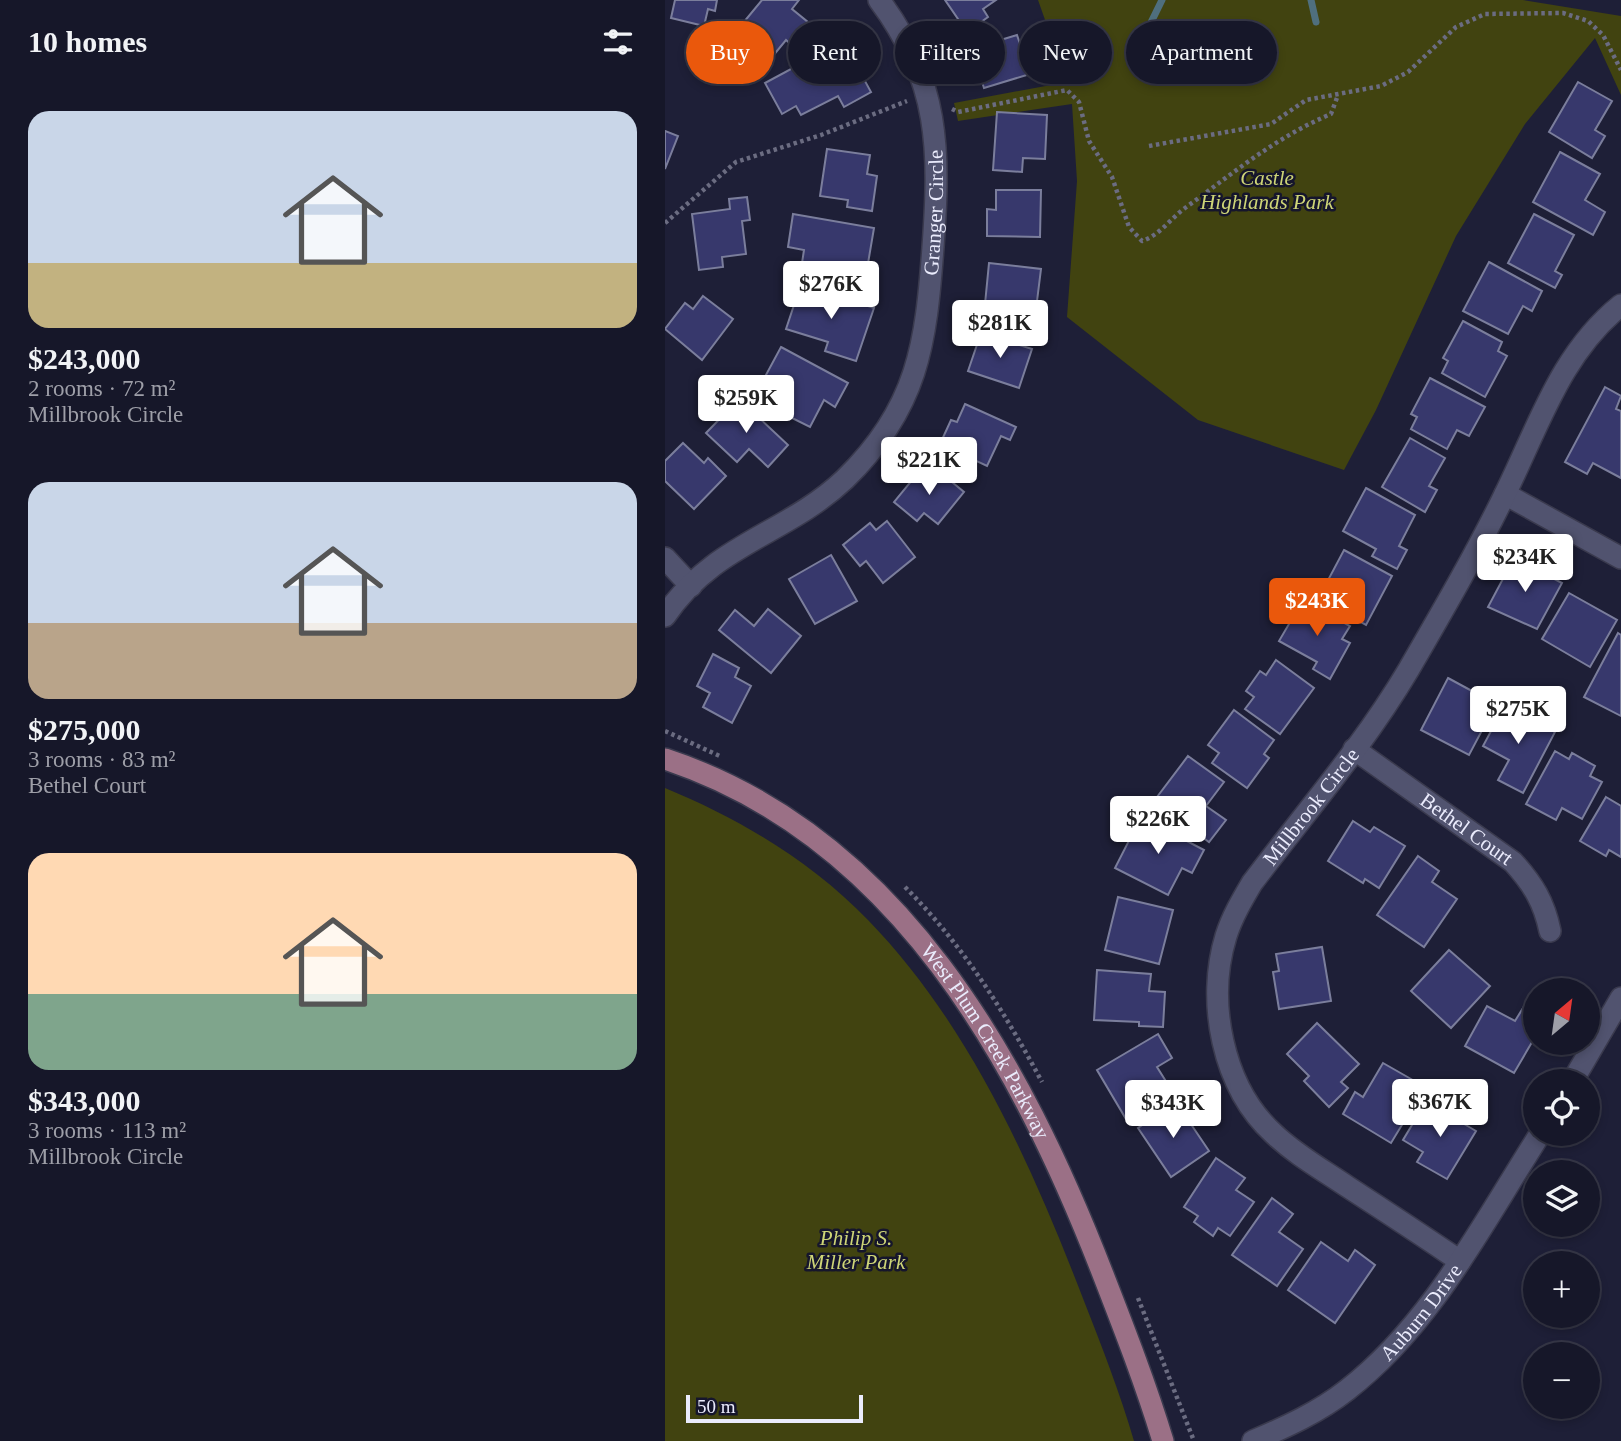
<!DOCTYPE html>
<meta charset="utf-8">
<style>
body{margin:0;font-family:"Times New Roman",serif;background:#1f2031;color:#f1f3f6;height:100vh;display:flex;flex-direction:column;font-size:26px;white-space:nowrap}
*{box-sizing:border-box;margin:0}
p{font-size:23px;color:#9e9fa8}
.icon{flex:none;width:38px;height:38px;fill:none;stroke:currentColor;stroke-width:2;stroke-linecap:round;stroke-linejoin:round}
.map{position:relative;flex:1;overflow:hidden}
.drawer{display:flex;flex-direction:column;background:#161729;width:665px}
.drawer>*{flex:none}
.guide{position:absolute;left:21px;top:21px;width:665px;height:63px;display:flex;gap:14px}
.needle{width:46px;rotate:29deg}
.controls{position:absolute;left:858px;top:978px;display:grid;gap:14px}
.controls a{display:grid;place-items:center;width:77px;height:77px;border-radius:50%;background:#161729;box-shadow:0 4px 10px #0003,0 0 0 2px #353646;font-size:35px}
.scale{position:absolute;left:21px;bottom:18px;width:177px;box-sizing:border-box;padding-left:7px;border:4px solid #eaebfc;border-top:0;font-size:19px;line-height:24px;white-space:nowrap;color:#eaebfc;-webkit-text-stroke:5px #15152c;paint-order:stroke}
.price{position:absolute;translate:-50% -60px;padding:0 16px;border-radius:7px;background:#fff;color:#222;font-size:23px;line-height:46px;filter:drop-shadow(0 2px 4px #0008)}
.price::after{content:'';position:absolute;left:50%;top:42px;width:21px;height:16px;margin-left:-10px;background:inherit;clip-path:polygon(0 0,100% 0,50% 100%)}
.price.active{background:#ea580c;color:#fff}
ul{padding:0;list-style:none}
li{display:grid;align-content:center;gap:14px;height:371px;padding:0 28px}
li span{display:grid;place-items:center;height:217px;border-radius:21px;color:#555}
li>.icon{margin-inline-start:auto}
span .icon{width:126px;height:126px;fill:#fffc;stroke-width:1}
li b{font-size:30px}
h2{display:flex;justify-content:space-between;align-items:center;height:84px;padding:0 28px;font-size:30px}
.tag{padding:0 24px;border-radius:32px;background:#161729;box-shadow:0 4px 10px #0003,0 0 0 2px #353646;font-size:24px;line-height:63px}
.tag.active{background:#ea580c;color:#fff}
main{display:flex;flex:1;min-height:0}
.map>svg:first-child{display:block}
.green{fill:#414310}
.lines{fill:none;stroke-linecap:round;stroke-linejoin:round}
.stream{stroke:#4f6f7e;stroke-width:7}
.building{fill:#37386c;stroke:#7b7e9c;stroke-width:2}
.minor-casing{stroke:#3a3a4e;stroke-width:24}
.tertiary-casing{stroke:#3a3a4e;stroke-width:24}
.primary-casing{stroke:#3a3a4e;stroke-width:24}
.path{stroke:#6b6c81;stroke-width:4.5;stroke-dasharray:3.5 3.5;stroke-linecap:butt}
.minor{stroke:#51536f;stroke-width:21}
.tertiary{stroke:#51536f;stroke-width:21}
.primary{stroke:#9b7086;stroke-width:21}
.labels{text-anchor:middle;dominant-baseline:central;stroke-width:5;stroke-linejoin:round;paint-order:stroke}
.park-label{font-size:21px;font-style:italic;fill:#ced577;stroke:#15152c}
.street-label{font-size:21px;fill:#eaebfc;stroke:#15152c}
</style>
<main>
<section class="drawer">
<h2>10 homes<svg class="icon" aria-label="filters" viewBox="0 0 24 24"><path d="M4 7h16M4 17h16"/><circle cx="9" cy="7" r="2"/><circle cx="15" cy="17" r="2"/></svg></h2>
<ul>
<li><span style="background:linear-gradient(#c9d6e8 70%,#c2b280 0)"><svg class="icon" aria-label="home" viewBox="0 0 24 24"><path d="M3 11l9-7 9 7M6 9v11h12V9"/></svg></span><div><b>$243,000</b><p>2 rooms · 72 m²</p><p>Millbrook Circle</p></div></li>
<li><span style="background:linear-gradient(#c9d6e8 65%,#b9a48a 0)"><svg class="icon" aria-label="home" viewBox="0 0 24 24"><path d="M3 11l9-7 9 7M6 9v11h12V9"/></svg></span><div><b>$275,000</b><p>3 rooms · 83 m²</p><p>Bethel Court</p></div></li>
<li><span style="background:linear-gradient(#ffd9b3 65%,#7fa58c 0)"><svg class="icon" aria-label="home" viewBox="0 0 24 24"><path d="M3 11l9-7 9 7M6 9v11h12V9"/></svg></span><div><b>$343,000</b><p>3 rooms · 113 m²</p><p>Millbrook Circle</p></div></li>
</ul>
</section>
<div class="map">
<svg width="956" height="1441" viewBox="0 0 956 1441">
<rect width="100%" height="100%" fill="#1e1f37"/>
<g class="green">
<polygon points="373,0 858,0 956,16 956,95 930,38 860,124 791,236 711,410 679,470 533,420 402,317 412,181 407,104 293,121 289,103 402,82"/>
<path d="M0 788C75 819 146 861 203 920 305 1025 367 1166 419 1301 437 1347 455 1393 469 1441H0Z"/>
</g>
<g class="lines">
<g class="stream">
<polyline points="646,0 651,22"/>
<polyline points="470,55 497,0"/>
</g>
</g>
<g class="building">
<polygon points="10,0 52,0 50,11 43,9 39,26 6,18"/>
<polygon points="97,0 134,0 127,9 149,27 131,49 121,40 98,68 84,56 75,67 62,56 76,40 69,34"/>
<polygon points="280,0 331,0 318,9 323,17 302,32"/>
<polygon points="352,35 365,74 319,88 311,63 324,59 319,45"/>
<polygon points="178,41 206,92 179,107 173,96 136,115 131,106 117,114 100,83"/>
<polygon points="913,82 947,101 930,130 940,136 927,158 884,132"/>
<polygon points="332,112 382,115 380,159 358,158 357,172 328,170"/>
<polygon points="0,131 13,136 0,169"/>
<polygon points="162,149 205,155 202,174 212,176 207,211 182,207 183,200 155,196"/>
<polygon points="895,152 935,174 920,200 940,212 928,235 868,202"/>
<polygon points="331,190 376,190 375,237 322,236 322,209 331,210"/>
<polygon points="82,197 85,220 77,221 81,254 57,257 58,267 34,270 27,214 65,209 64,199"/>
<polygon points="128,214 209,228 200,281 172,277 173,269 137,263 139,250 123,247"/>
<polygon points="869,214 909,235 890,271 897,275 890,288 843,263"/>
<polygon points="824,262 877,291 867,311 858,306 843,334 798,311"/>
<polygon points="324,263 376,269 371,309 320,304"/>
<polygon points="136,284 209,308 191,361 160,351 163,342 121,329"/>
<polygon points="38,296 68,319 37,360 0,329 20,303 28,309"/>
<polygon points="798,321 837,342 833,351 842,356 820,397 777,373 783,361 778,358"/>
<polygon points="316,333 367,349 354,388 303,371"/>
<polygon points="116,347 183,383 170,407 159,400 145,427 119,414 124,404 94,388"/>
<polygon points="765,378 820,407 804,436 792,430 782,449 746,429 752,417 746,414"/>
<polygon points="940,387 956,396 951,409 956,411 956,478 928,463 922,474 900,462"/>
<polygon points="74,399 123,445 103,467 84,449 72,462 41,433"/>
<polygon points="300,404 351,427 345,440 336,436 322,466 275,444 286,420 292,422"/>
<polygon points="745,438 780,458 764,486 772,490 760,512 717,487"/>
<polygon points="18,443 39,463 43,458 61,476 29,509 0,481 0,461"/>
<polygon points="270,468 299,492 273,524 259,513 252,521 229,502 252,474 260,480"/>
<polygon points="701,488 750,515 734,546 742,550 732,569 707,556 711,549 678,531"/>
<polygon points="222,521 250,557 218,583 201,561 195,566 178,545 205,523 211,530"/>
<polygon points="679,550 727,576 701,625 653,599"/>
<polygon points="166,555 192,601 150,624 124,579"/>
<polygon points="849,558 897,583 872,629 823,607"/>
<polygon points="904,593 952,620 925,667 877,639"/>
<polygon points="638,600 685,626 677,639 685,643 665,679 648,669 652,662 614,641"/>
<polygon points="103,609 136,636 106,673 54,630 70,610 89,626"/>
<polygon points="953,633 956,635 956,716 919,697"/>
<polygon points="48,654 74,668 70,677 86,686 67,723 38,707 45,693 32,686"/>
<polygon points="611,660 649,688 615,734 580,709 589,697 581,691 595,671 601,675"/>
<polygon points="783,678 831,704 804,755 756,730"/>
<polygon points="840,705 890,732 858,793 833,780 844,760 818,746"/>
<polygon points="569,710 609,740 599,754 604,758 582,788 547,763 554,753 543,745"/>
<polygon points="890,751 904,759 907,753 930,766 925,776 937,782 917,819 897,808 891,820 861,804"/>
<polygon points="523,756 559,782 541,806 561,820 544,842 489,801"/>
<polygon points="941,797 956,806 956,857 944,850 941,856 915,841"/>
<polygon points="476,817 539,850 527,873 517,868 503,895 450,868"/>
<polygon points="688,821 705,832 709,827 740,846 714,888 700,879 698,883 663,861"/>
<polygon points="753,856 774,871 767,882 792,899 759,947 712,915"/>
<polygon points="453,897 508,910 494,964 440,950"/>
<polygon points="657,947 666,1001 614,1009 608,972 614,971 611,954"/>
<polygon points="784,950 825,986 786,1028 746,991"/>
<polygon points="432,970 486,974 484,991 500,992 498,1027 474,1026 474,1022 429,1020"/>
<polygon points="861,1003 870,1008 870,1037 849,1073 800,1046 822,1006 850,1021"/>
<polygon points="652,1023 694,1064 676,1082 683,1088 664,1107 639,1081 644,1076 622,1054"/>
<polygon points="493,1034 507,1058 492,1067 507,1091 461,1119 432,1070"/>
<polygon points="718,1063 760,1087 726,1143 678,1114 690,1092 698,1097"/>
<polygon points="511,1102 544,1151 506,1177 473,1128"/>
<polygon points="778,1103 798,1115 794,1121 811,1131 782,1179 752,1162 758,1152 738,1140 759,1105 772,1112"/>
<polygon points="551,1158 580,1178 571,1190 589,1202 565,1236 553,1228 548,1236 529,1222 533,1216 519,1207"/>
<polygon points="607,1198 628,1214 614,1232 638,1249 612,1286 567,1255"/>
<polygon points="656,1242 683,1261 690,1250 710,1265 670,1323 623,1290"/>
</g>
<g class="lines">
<g class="minor-casing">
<g id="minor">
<polyline points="840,494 956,558"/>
<polyline points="0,558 26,586"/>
<path id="s1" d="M0 616C49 543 121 535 180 479 253 408 261 344 268 247 275 151 275 81 214 0"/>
<path id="s2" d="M689 749 848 862C868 884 879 902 885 931"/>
<path id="s3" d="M795 1261C758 1236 720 1211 683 1187 658 1170 631 1155 609 1134 557 1087 541 1001 561 936 567 917 577 900 587 883 640 813 699 745 744 669 777 612 812 552 841 492 874 425 896 353 956 305"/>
</g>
</g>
<g class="tertiary-casing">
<g id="tertiary">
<polyline points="907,1082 956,998"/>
<path id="s4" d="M588 1441C621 1427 654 1412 682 1390 767 1324 818 1223 875 1134"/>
</g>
</g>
<g class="primary-casing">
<g id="primary">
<path id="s5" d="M0 759C233 836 356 1062 439 1277 460 1331 481 1385 498 1441"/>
</g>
</g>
<g class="path">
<path d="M287 109 293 112 402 90 414 102 424 141 447 177 464 227 477 241C495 235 505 219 520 208 567 174 611 137 666 114L673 95"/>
<polyline points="484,146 606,124 641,100 716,86 743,72 791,27 820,14 898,13 923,21 938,35 956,70"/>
<polyline points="0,223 71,162 156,135 242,101"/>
<polyline points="0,731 57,757"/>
<path d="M240 887C298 945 339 1011 377 1082"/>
<polyline points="473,1298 529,1441"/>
</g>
<use href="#minor" class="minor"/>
<use href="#tertiary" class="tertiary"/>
<use href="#primary" class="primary"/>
</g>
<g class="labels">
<g class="park-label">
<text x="602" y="178">Castle<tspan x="602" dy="24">Highlands Park</tspan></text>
<text x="191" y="1238">Philip S.<tspan x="191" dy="24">Miller Park</tspan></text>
</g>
<g class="street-label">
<text stroke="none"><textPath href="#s1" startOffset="518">Granger Circle</textPath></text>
<text stroke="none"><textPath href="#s3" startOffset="595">Millbrook Circle</textPath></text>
<text stroke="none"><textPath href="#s2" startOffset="138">Bethel Court</textPath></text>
<text stroke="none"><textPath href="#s5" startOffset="438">West Plum Creek Parkway</textPath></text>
<text stroke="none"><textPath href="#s4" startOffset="215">Auburn Drive</textPath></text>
</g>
</g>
</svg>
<div class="controls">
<a><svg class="needle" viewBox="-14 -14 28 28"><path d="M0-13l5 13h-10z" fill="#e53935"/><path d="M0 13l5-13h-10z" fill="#9e9fa8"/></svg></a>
<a><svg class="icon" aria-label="locate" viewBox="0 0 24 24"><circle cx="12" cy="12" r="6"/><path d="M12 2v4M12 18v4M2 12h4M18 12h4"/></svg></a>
<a><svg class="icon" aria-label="layers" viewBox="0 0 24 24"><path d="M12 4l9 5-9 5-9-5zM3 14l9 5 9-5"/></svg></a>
<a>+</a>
<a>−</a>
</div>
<div class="scale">50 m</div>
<b class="price" style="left:166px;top:321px">$276K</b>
<b class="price" style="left:335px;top:360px">$281K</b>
<b class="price" style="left:81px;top:435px">$259K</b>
<b class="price" style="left:264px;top:497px">$221K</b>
<b class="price" style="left:860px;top:594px">$234K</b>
<b class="price active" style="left:652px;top:638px">$243K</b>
<b class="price" style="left:853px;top:746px">$275K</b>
<b class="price" style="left:493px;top:856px">$226K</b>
<b class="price" style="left:775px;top:1139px">$367K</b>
<b class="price" style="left:508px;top:1140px">$343K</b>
<div class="guide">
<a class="tag active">Buy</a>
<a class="tag">Rent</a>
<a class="tag">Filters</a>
<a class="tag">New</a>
<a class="tag">Apartment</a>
</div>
</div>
</main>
